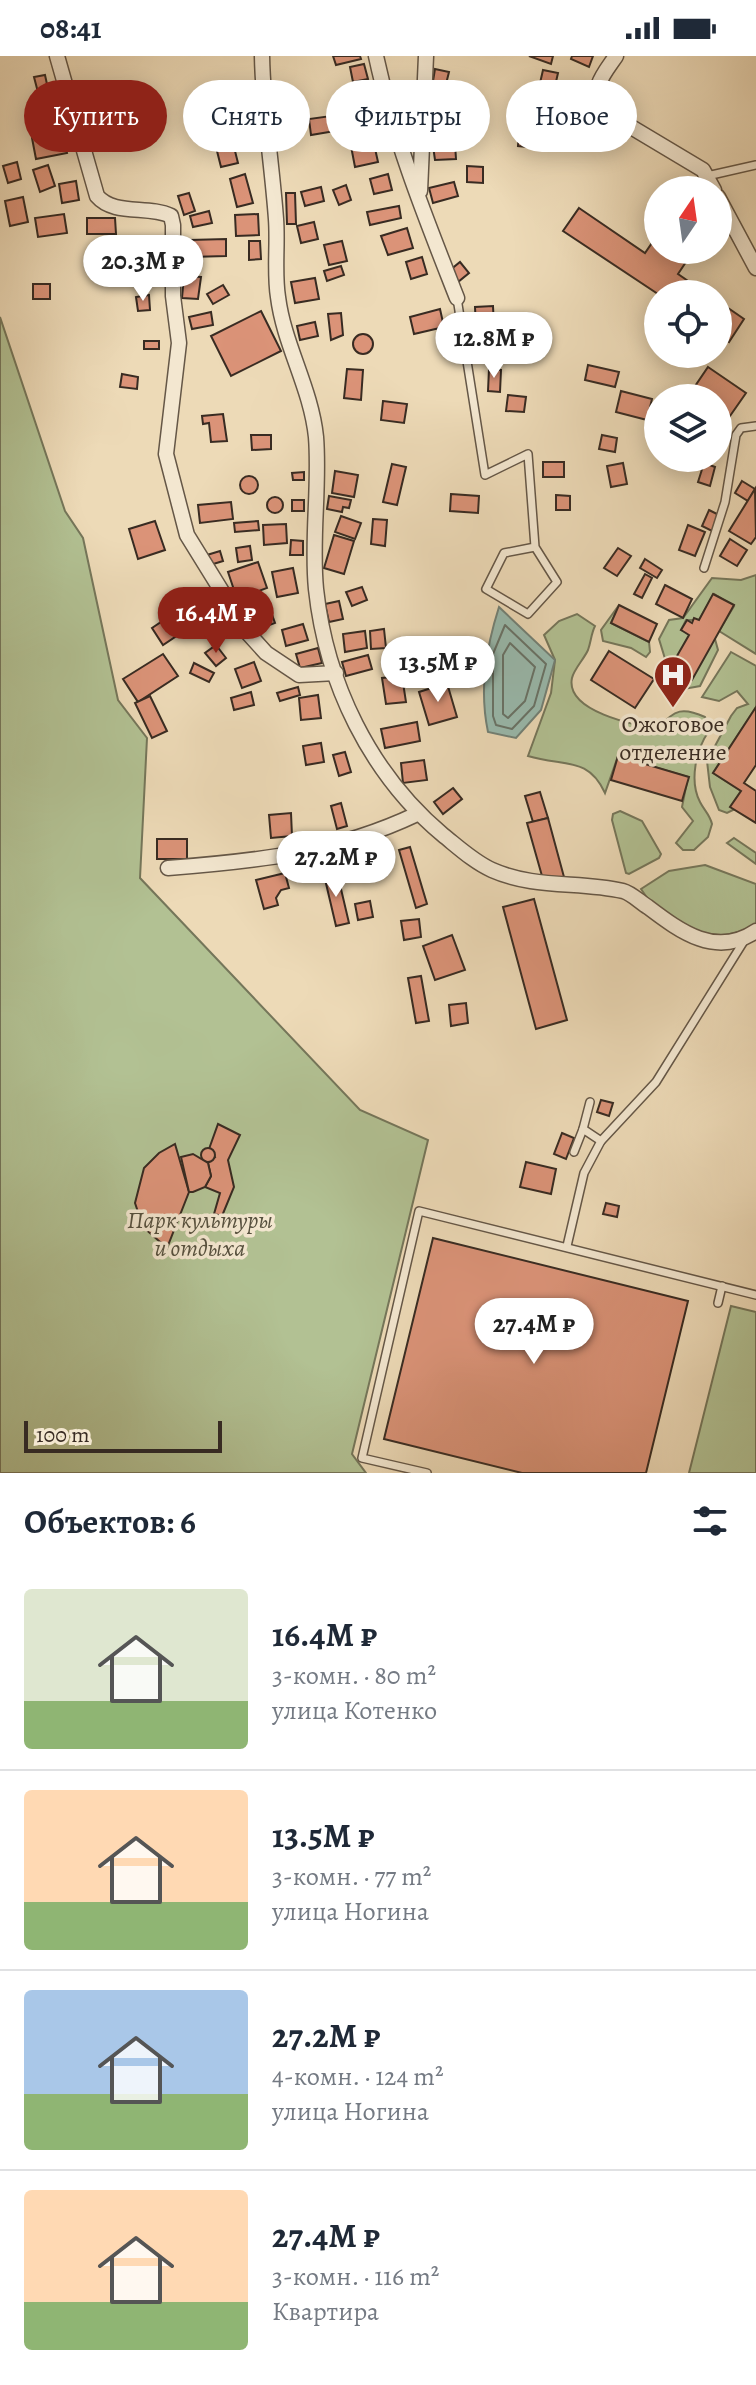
<!DOCTYPE html>
<html lang="ru">
<meta charset="utf-8">
<style>
body{margin:0;font-family:Alegreya,serif;background:#f2f2f3;color:#1f2937;height:100vh;display:flex;flex-direction:column;font-size:30px;white-space:nowrap}
*{box-sizing:border-box;margin:0}
p{font-size:26px;color:#747a83}
.icon{flex:none;width:44px;height:44px;fill:none;stroke:currentColor;stroke-width:2;stroke-linecap:round;stroke-linejoin:round}
.map{position:relative;height:1417px;overflow:hidden}
.details{display:flex;flex-direction:column;background:#fff;flex:1}
.details>*{flex:none}
.banner{position:absolute;left:24px;top:24px;width:708px;height:72px;display:flex;gap:16px}
.needle{width:52px;rotate:13deg}
.controls{position:absolute;left:644px;top:120px;display:grid;gap:16px}
.controls a{display:grid;place-items:center;width:88px;height:88px;border-radius:50%;background:#fff;box-shadow:0 4px 20px #0003;font-size:40px}
.scale{position:absolute;left:24px;bottom:20px;width:198px;box-sizing:border-box;padding-left:8px;border:4px solid #382b22;border-top:0;font-size:22px;line-height:28px;white-space:nowrap;color:#382b22;-webkit-text-stroke:6px #f3e7d0;paint-order:stroke}
.price{position:absolute;translate:-50% -68px;padding:0 18px;border-radius:28px;background:#fff;color:#222;font-size:26px;line-height:52px;filter:drop-shadow(0 2px 4px #0008)}
.price::after{content:'';position:absolute;left:50%;top:48px;width:24px;height:18px;margin-left:-12px;background:inherit;clip-path:polygon(0 0,100% 0,50% 100%)}
.price.on{background:#8f2418;color:#fff}
ul{padding:0;list-style:none}
li{display:flex;align-items:center;gap:24px;height:200px;padding:0 24px}
li+li{border-top:2px solid #e0e1e3}
li span{display:grid;place-items:center;flex:none;width:224px;height:160px;border-radius:8px;color:#555}
li>.icon{margin-inline-start:auto}
span .icon{width:96px;height:96px;fill:#fffc;stroke-width:1}
li b{font-size:34px}
h2{display:flex;justify-content:space-between;align-items:center;height:96px;padding:0 24px;font-size:34px}
.chip{padding:0 28px;border-radius:36px;background:#fff;box-shadow:0 4px 20px #0003;font-size:28px;line-height:72px}
.chip.on{background:#8f2418;color:#fff}
.status{display:flex;justify-content:space-between;align-items:center;height:56px;padding:0 40px;background:#fff;direction:ltr}
.status svg{height:22px;fill:currentColor}
.map>svg:first-child{display:block}
.green{fill:#b2c193;stroke:#75765a;stroke-width:2}
.water{fill:#99bbaf;stroke:#728177;stroke-width:2}
.lines{fill:none;stroke-linecap:round;stroke-linejoin:round}
.shore{stroke:#687368;stroke-width:2}
.building{fill:#db9378;stroke:#382b22;stroke-width:2}
.service-casing{stroke:#655747;stroke-width:10}
.minor-casing{stroke:#655747;stroke-width:17}
.service{stroke:#f3e7d0;stroke-width:7}
.minor{stroke:#f3e7d0;stroke-width:14}
.labels{text-anchor:middle;dominant-baseline:central;stroke-width:7;stroke-linejoin:round;paint-order:stroke}
.poi-label{font-size:24px;fill:#382b22;stroke:#f3e7d0}
.park-label{font-size:24px;font-style:italic;fill:#56503e;stroke:#f3e7d0}
</style>
<div class="status"><b>08:41</b><svg viewBox="0 0 49 12"><path d="M0 12V9h3v3zM5 12V6h3v6zM10 12V3h3v9zM15 12V0h3v12zM26 1h20v11H26zM47 4h2v5h-2z"/></svg></div>
<div class="map">
<svg width="756" height="1417" viewBox="0 0 756 1417">
<rect width="100%" height="100%" fill="#eddab7"/>
<filter id="stains"><feTurbulence type="fractalNoise" baseFrequency=".0025" numOctaves="4"/><feColorMatrix values="0 0 0 0 .2 0 0 0 0 .09 0 0 0 0 .02 0 0 0 .5 -.17"/></filter>
<radialGradient id="worn" r=".72"><stop offset=".6" stop-color="#630" stop-opacity="0"/><stop offset="1" stop-color="#630" stop-opacity=".3"/></radialGradient>
<g class="green">
<polygon points="0,261 65,455 83,482 118,644 147,682 140,822 360,1054 428,1084 352,1398 366,1417 0,1417"/>
<polygon points="756,519 756,598 719,575 734,550 714,538 699,564 686,564 681,574 715,583 718,594 700,630 684,633 670,619 659,583 669,564 683,562 712,522 741,524"/>
<polygon points="619,549 611,567 649,586 650,596 646,601 631,592 603,585 601,574"/>
<path d="M577 558 595 570C591 578 591 586 588 594 584 603 574 613 572 622 565 655 635 670 658 672 675 653 683 651 705 661L709 675C696 693 689 725 700 746 704 754 710 759 712 768L708 781 694 794H683L676 787 693 765 682 751 688 721 618 700 605 737C588 700 564 711 528 700L551 637 555 604 544 579 559 565Z"/>
<polygon points="731,596 756,610 756,651 713,717 741,735 731,750 735,753 727,757 719,754 710,731 707,705 731,660 737,652 748,648 737,635 719,645 702,641"/>
<polygon points="620,755 642,765 661,798 659,802 629,818 626,817 612,764 613,758"/>
<polygon points="734,782 756,797 756,808 727,787"/>
<path d="M705 809 756 828V867C718 895 664 870 641 833L669 815Z"/>
<polygon points="731,1250 756,1256 756,1417 689,1417"/>
</g>
<path class="water" d="M499 551 555 604 541 654 516 682 488 676C479 633 486 592 499 551Z"/>
<g class="lines">
<g class="shore">
<polygon points="505,569 546,608 534,650 512,673 496,669 493,660 493,598"/>
<polygon points="510,587 535,611 525,645 508,662 503,658 503,599"/>
</g>
</g>
<g class="building">
<polygon points="333,0 360,0 361,3 336,9"/>
<polygon points="529,0 553,0 551,8"/>
<polygon points="572,0 593,0 589,11 571,3"/>
<polygon points="364,8 368,23 353,26 350,11"/>
<polygon points="435,13 449,16 446,28 433,25"/>
<polygon points="543,14 558,17 553,39 538,36"/>
<polygon points="45,19 50,42 40,44 34,21"/>
<polygon points="238,32 241,51 226,54 223,35"/>
<polygon points="215,35 222,48 204,51 201,37"/>
<polygon points="338,59 341,74 311,79 309,63"/>
<polygon points="451,61 453,76 434,79 432,64"/>
<polygon points="113,68 116,82 101,85 98,71"/>
<polygon points="519,75 540,77 538,92 518,90"/>
<polygon points="62,76 67,97 36,103 32,82"/>
<polygon points="231,79 238,107 221,111 214,83"/>
<polygon points="372,79 378,106 355,111 350,85"/>
<polygon points="455,88 456,103 435,104 433,90"/>
<polygon points="17,106 21,123 8,127 3,110"/>
<polygon points="48,109 55,130 40,136 33,114"/>
<polygon points="467,110 483,111 483,127 467,126"/>
<polygon points="245,118 253,147 237,151 230,123"/>
<polygon points="388,118 392,134 374,138 370,123"/>
<polygon points="76,125 79,144 62,147 59,128"/>
<polygon points="454,126 458,140 433,147 429,132"/>
<polygon points="346,129 351,144 339,149 333,134"/>
<polygon points="321,131 324,145 305,150 301,136"/>
<polygon points="189,137 195,155 184,159 178,140"/>
<polygon points="286,137 295,137 296,168 287,168"/>
<polygon points="23,141 28,166 10,170 5,145"/>
<polygon points="399,150 401,162 370,169 367,156"/>
<polygon points="579,152 645,197 658,178 658,194 694,194 678,218 707,238 658,238 563,175"/>
<polygon points="209,155 212,167 193,171 190,160"/>
<polygon points="64,158 67,177 38,181 35,162"/>
<polygon points="258,158 259,179 236,180 235,159"/>
<polygon points="87,162 115,162 116,178 87,178"/>
<polygon points="314,166 318,183 301,187 297,170"/>
<polygon points="407,172 413,192 388,199 381,180"/>
<polygon points="226,183 226,200 190,201 190,184"/>
<polygon points="249,185 260,185 261,203 249,204"/>
<polygon points="342,185 347,205 329,209 324,189"/>
<polygon points="154,195 155,209 130,210 129,196"/>
<polygon points="422,201 427,218 411,223 406,206"/>
<polygon points="460,206 469,217 458,226 449,215"/>
<polygon points="341,210 344,219 327,225 324,215"/>
<polygon points="184,220 201,221 198,243 182,242"/>
<polygon points="315,222 319,243 295,247 291,226"/>
<rect x="33" y="228" width="17" height="15"/>
<polygon points="223,229 229,239 213,248 207,238"/>
<polygon points="149,239 150,254 138,255 136,241"/>
<polygon points="718,245 744,263 729,286 718,278"/>
<polygon points="493,250 494,271 476,272 475,251"/>
<polygon points="440,253 444,271 414,278 410,261"/>
<polygon points="261,255 281,295 231,320 211,280"/>
<polygon points="211,256 213,269 192,273 189,261"/>
<polygon points="341,257 343,279 331,284 328,258"/>
<polygon points="315,266 318,280 300,284 297,270"/>
<circle cx="363" cy="288" r="10"/>
<rect x="144" y="285" width="15" height="8"/>
<polygon points="588,309 619,316 615,331 585,324"/>
<polygon points="708,311 746,337 723,370 718,367 718,342 687,342"/>
<polygon points="347,313 363,314 361,344 344,342"/>
<polygon points="489,313 501,314 500,336 488,335"/>
<polygon points="122,318 138,321 137,333 120,331"/>
<polygon points="621,335 652,343 647,364 616,356"/>
<polygon points="508,339 526,341 524,356 506,355"/>
<polygon points="383,345 407,348 404,367 381,364"/>
<polygon points="223,358 227,385 211,386 209,367 203,368 202,360"/>
<polygon points="656,359 658,360 658,380 649,376"/>
<polygon points="251,379 271,379 271,393 252,394"/>
<polygon points="602,379 617,382 615,396 599,393"/>
<rect x="543" y="406" width="21" height="15"/>
<polygon points="623,407 627,428 611,431 607,410"/>
<polygon points="704,407 715,411 710,430 698,426"/>
<polygon points="392,408 406,411 397,449 383,446"/>
<polygon points="335,415 358,419 354,441 332,437"/>
<polygon points="304,416 304,424 293,424 292,417"/>
<circle cx="249" cy="429" r="9"/>
<polygon points="742,425 755,433 748,445 735,437"/>
<polygon points="755,433 756,481 751,488 729,475"/>
<polygon points="451,438 479,440 478,457 450,455"/>
<polygon points="556,439 570,440 570,454 556,454"/>
<polygon points="329,440 351,444 349,452 343,451 342,456 327,453"/>
<circle cx="275" cy="449" r="8"/>
<rect x="292" y="444" width="12" height="11"/>
<polygon points="231,446 233,463 200,467 198,449"/>
<polygon points="709,454 719,459 712,475 702,470"/>
<polygon points="341,460 361,467 355,483 335,476"/>
<polygon points="373,463 387,464 385,490 371,488"/>
<polygon points="155,465 165,494 138,503 129,473"/>
<polygon points="258,465 259,474 235,476 234,467"/>
<polygon points="286,468 287,487 264,489 263,469"/>
<polygon points="688,469 705,476 695,500 679,494"/>
<polygon points="334,479 354,485 344,518 324,512"/>
<polygon points="730,483 747,494 737,510 720,500"/>
<polygon points="291,484 303,485 303,499 290,499"/>
<polygon points="250,490 252,504 238,506 236,492"/>
<polygon points="618,492 631,500 617,520 604,512"/>
<polygon points="220,495 223,505 210,509 207,499"/>
<polygon points="645,503 662,514 657,522 640,512"/>
<polygon points="258,506 267,532 237,543 228,516"/>
<polygon points="293,512 298,537 277,541 272,516"/>
<polygon points="645,518 652,522 642,542 634,538"/>
<polygon points="665,529 692,543 683,562 656,548"/>
<polygon points="362,531 367,544 352,550 346,536"/>
<polygon points="188,537 195,554 185,558 178,541"/>
<polygon points="713,538 734,549 692,624 670,612 689,579 681,574 687,564 692,567 694,562 699,564"/>
<polygon points="266,542 275,567 256,574 247,549"/>
<polygon points="339,545 343,563 329,566 325,548"/>
<polygon points="619,549 657,568 649,586 611,567"/>
<polygon points="170,560 181,577 163,589 152,572"/>
<polygon points="303,568 308,584 286,590 282,574"/>
<polygon points="384,573 386,592 371,593 370,575"/>
<polygon points="365,575 367,592 345,596 343,578"/>
<polygon points="216,589 226,602 216,610 205,597"/>
<polygon points="318,592 322,607 300,612 296,598"/>
<polygon points="609,595 654,623 635,652 591,624"/>
<polygon points="163,598 178,620 138,646 123,623"/>
<polygon points="368,599 372,613 346,620 342,606"/>
<polygon points="254,606 261,625 242,632 235,613"/>
<polygon points="194,607 214,617 209,626 190,617"/>
<polygon points="402,620 406,646 386,648 382,622"/>
<polygon points="447,627 457,661 429,669 419,636"/>
<polygon points="298,631 300,639 280,645 277,637"/>
<polygon points="251,636 254,649 234,654 231,642"/>
<polygon points="318,639 321,662 301,664 299,642"/>
<polygon points="150,640 167,675 152,682 135,647"/>
<polygon points="756,651 756,709 744,727 756,735 756,767 730,751 741,735 713,717"/>
<polygon points="417,666 420,685 385,692 381,673"/>
<polygon points="321,687 324,706 306,709 303,690"/>
<polygon points="345,696 351,716 339,720 333,699"/>
<polygon points="618,700 689,721 682,745 611,724"/>
<polygon points="424,704 427,724 403,727 401,707"/>
<polygon points="453,732 462,743 443,758 434,746"/>
<polygon points="540,736 548,762 533,766 525,740"/>
<polygon points="341,747 347,770 337,773 331,750"/>
<polygon points="291,757 292,780 271,782 269,759"/>
<polygon points="548,762 564,821 544,827 527,767"/>
<rect x="157" y="783" width="30" height="20"/>
<polygon points="410,791 427,848 416,852 399,794"/>
<polygon points="337,816 349,867 336,870 324,819"/>
<polygon points="285,817 289,832 281,834 276,842 278,849 264,853 256,824"/>
<polygon points="534,843 567,964 536,973 503,851"/>
<polygon points="370,845 373,861 358,864 355,848"/>
<polygon points="419,863 421,881 404,884 401,865"/>
<polygon points="452,879 465,914 435,924 423,890"/>
<polygon points="421,920 429,965 416,967 408,922"/>
<polygon points="466,947 468,967 451,970 449,949"/>
<polygon points="601,1044 613,1047 609,1060 597,1056"/>
<polygon points="218,1068 240,1079 228,1104 234,1131 222,1160 214,1158 220,1137 205,1131 211,1120 208,1107 215,1101 209,1093"/>
<polygon points="562,1077 574,1082 566,1103 554,1098"/>
<polygon points="175,1088 189,1136 167,1192 143,1171 135,1147 144,1112 159,1097"/>
<circle cx="208" cy="1099" r="7"/>
<polygon points="193,1098 208,1107 211,1120 205,1131 193,1136 189,1136 181,1101"/>
<polygon points="526,1106 556,1113 551,1138 520,1131"/>
<polygon points="606,1147 619,1150 617,1161 603,1158"/>
<polygon points="433,1182 688,1245 646,1417 522,1417 384,1383"/>
</g>
<g class="lines">
<g class="service-casing">
<g id="service">
<polyline points="707,120 756,109"/>
<polyline points="457,242 485,419 528,398 535,491 557,526 528,558 486,533 504,497 535,491"/>
<polyline points="704,512 725,446 736,379 741,372 756,370"/>
<polyline points="583,1073 590,1046"/>
<polyline points="574,1096 583,1073 601,1085"/>
<polyline points="567,1190 584,1117 601,1085 656,1026 744,885"/>
<polyline points="718,1247 722,1230"/>
<polyline points="427,1417 362,1402 419,1155 756,1239"/>
</g>
</g>
<g class="minor-casing">
<g id="minor">
<path d="M57 0 97 140C114 160 148 149 171 160L173 169V240L179 287 166 398 187 479 247 576 266 597 299 619 336 617"/>
<path d="M262 0C263 55 272 108 276 163 278 188 274 216 278 241 284 289 311 332 316 381 320 431 311 483 316 533 326 627 370 718 443 779 458 791 474 806 492 814 535 833 579 825 623 835 631 837 640 846 648 851 681 876 716 902 756 875"/>
<path d="M376 0C394 84 426 163 457 242"/>
<path d="M616 0C603 19 591 31 601 53L703 114 714 134"/>
<polyline points="420,135 426,0"/>
<polyline points="718,141 756,212"/>
<path d="M168 812C258 805 335 797 417 758"/>
</g>
</g>
<use href="#service" class="service"/>
<use href="#minor" class="minor"/>
</g>
<defs>
<g id="hospital-pin" transform="scale(2)"><path d="M0 17L-7.5 6A9.5 9.5 0 1 1 7.5 6Z" fill="#8f2418" stroke="#f3e7d0"/><path d="M-5-5h3v3.5h4V-5h3V5h-3V1.5h-4V5h-3Z" fill="#fff"/></g>
</defs>
<g fill-rule="evenodd">
<use href="#hospital-pin" x="673" y="619"/>
</g>
<g class="labels">
<g class="poi-label">
<text x="673" y="668">Ожоговое<tspan x="673" dy="28">отделение</tspan></text>
</g>
<g class="park-label">
<text x="200" y="1164">Парк культуры<tspan x="200" dy="28">и отдыха</tspan></text>
</g>
</g>
<rect width="100%" height="100%" filter="url(#stains)"/>
<rect width="100%" height="100%" fill="url(#worn)"/>
</svg>
<div class="controls">
<a><svg class="needle" viewBox="-14 -14 28 28"><path d="M0-13l5 13h-10z" fill="#e53935"/><path d="M0 13l5-13h-10z" fill="#747a83"/></svg></a>
<a><svg class="icon" aria-label="locate" viewBox="0 0 24 24"><circle cx="12" cy="12" r="6"/><path d="M12 2v4M12 18v4M2 12h4M18 12h4"/></svg></a>
<a><svg class="icon" aria-label="layers" viewBox="0 0 24 24"><path d="M12 4l9 5-9 5-9-5zM3 14l9 5 9-5"/></svg></a>
</div>
<div class="scale">100 m</div>
<b class="price" style="left:143px;top:247px">20.3M ₽</b>
<b class="price" style="left:494px;top:324px">12.8M ₽</b>
<b class="price on" style="left:216px;top:599px">16.4M ₽</b>
<b class="price" style="left:438px;top:648px">13.5M ₽</b>
<b class="price" style="left:336px;top:843px">27.2M ₽</b>
<b class="price" style="left:534px;top:1310px">27.4M ₽</b>
<div class="banner">
<a class="chip on">Купить</a>
<a class="chip">Снять</a>
<a class="chip">Фильтры</a>
<a class="chip">Новое</a>
</div>
</div>
<section class="details">
<h2>Объектов: 6<svg class="icon" aria-label="filters" viewBox="0 0 24 24"><path d="M4 7h16M4 17h16"/><circle cx="9" cy="7" r="2"/><circle cx="15" cy="17" r="2"/></svg></h2>
<ul>
<li><span style="background:linear-gradient(#dfe7d0 70%,#8fb573 0)"><svg class="icon" aria-label="home" viewBox="0 0 24 24"><path d="M3 11l9-7 9 7M6 9v11h12V9"/></svg></span><div><b>16.4M ₽</b><p>3-комн. · 80 m²</p><p>улица Котенко</p></div></li>
<li><span style="background:linear-gradient(#ffd9b3 70%,#8fb573 0)"><svg class="icon" aria-label="home" viewBox="0 0 24 24"><path d="M3 11l9-7 9 7M6 9v11h12V9"/></svg></span><div><b>13.5M ₽</b><p>3-комн. · 77 m²</p><p>улица Ногина</p></div></li>
<li><span style="background:linear-gradient(#a9c7e8 65%,#8fb573 0)"><svg class="icon" aria-label="home" viewBox="0 0 24 24"><path d="M3 11l9-7 9 7M6 9v11h12V9"/></svg></span><div><b>27.2M ₽</b><p>4-комн. · 124 m²</p><p>улица Ногина</p></div></li>
<li><span style="background:linear-gradient(#ffd9b3 70%,#8fb573 0)"><svg class="icon" aria-label="home" viewBox="0 0 24 24"><path d="M3 11l9-7 9 7M6 9v11h12V9"/></svg></span><div><b>27.4M ₽</b><p>3-комн. · 116 m²</p><p>Квартира</p></div></li>
</ul>
</section>
